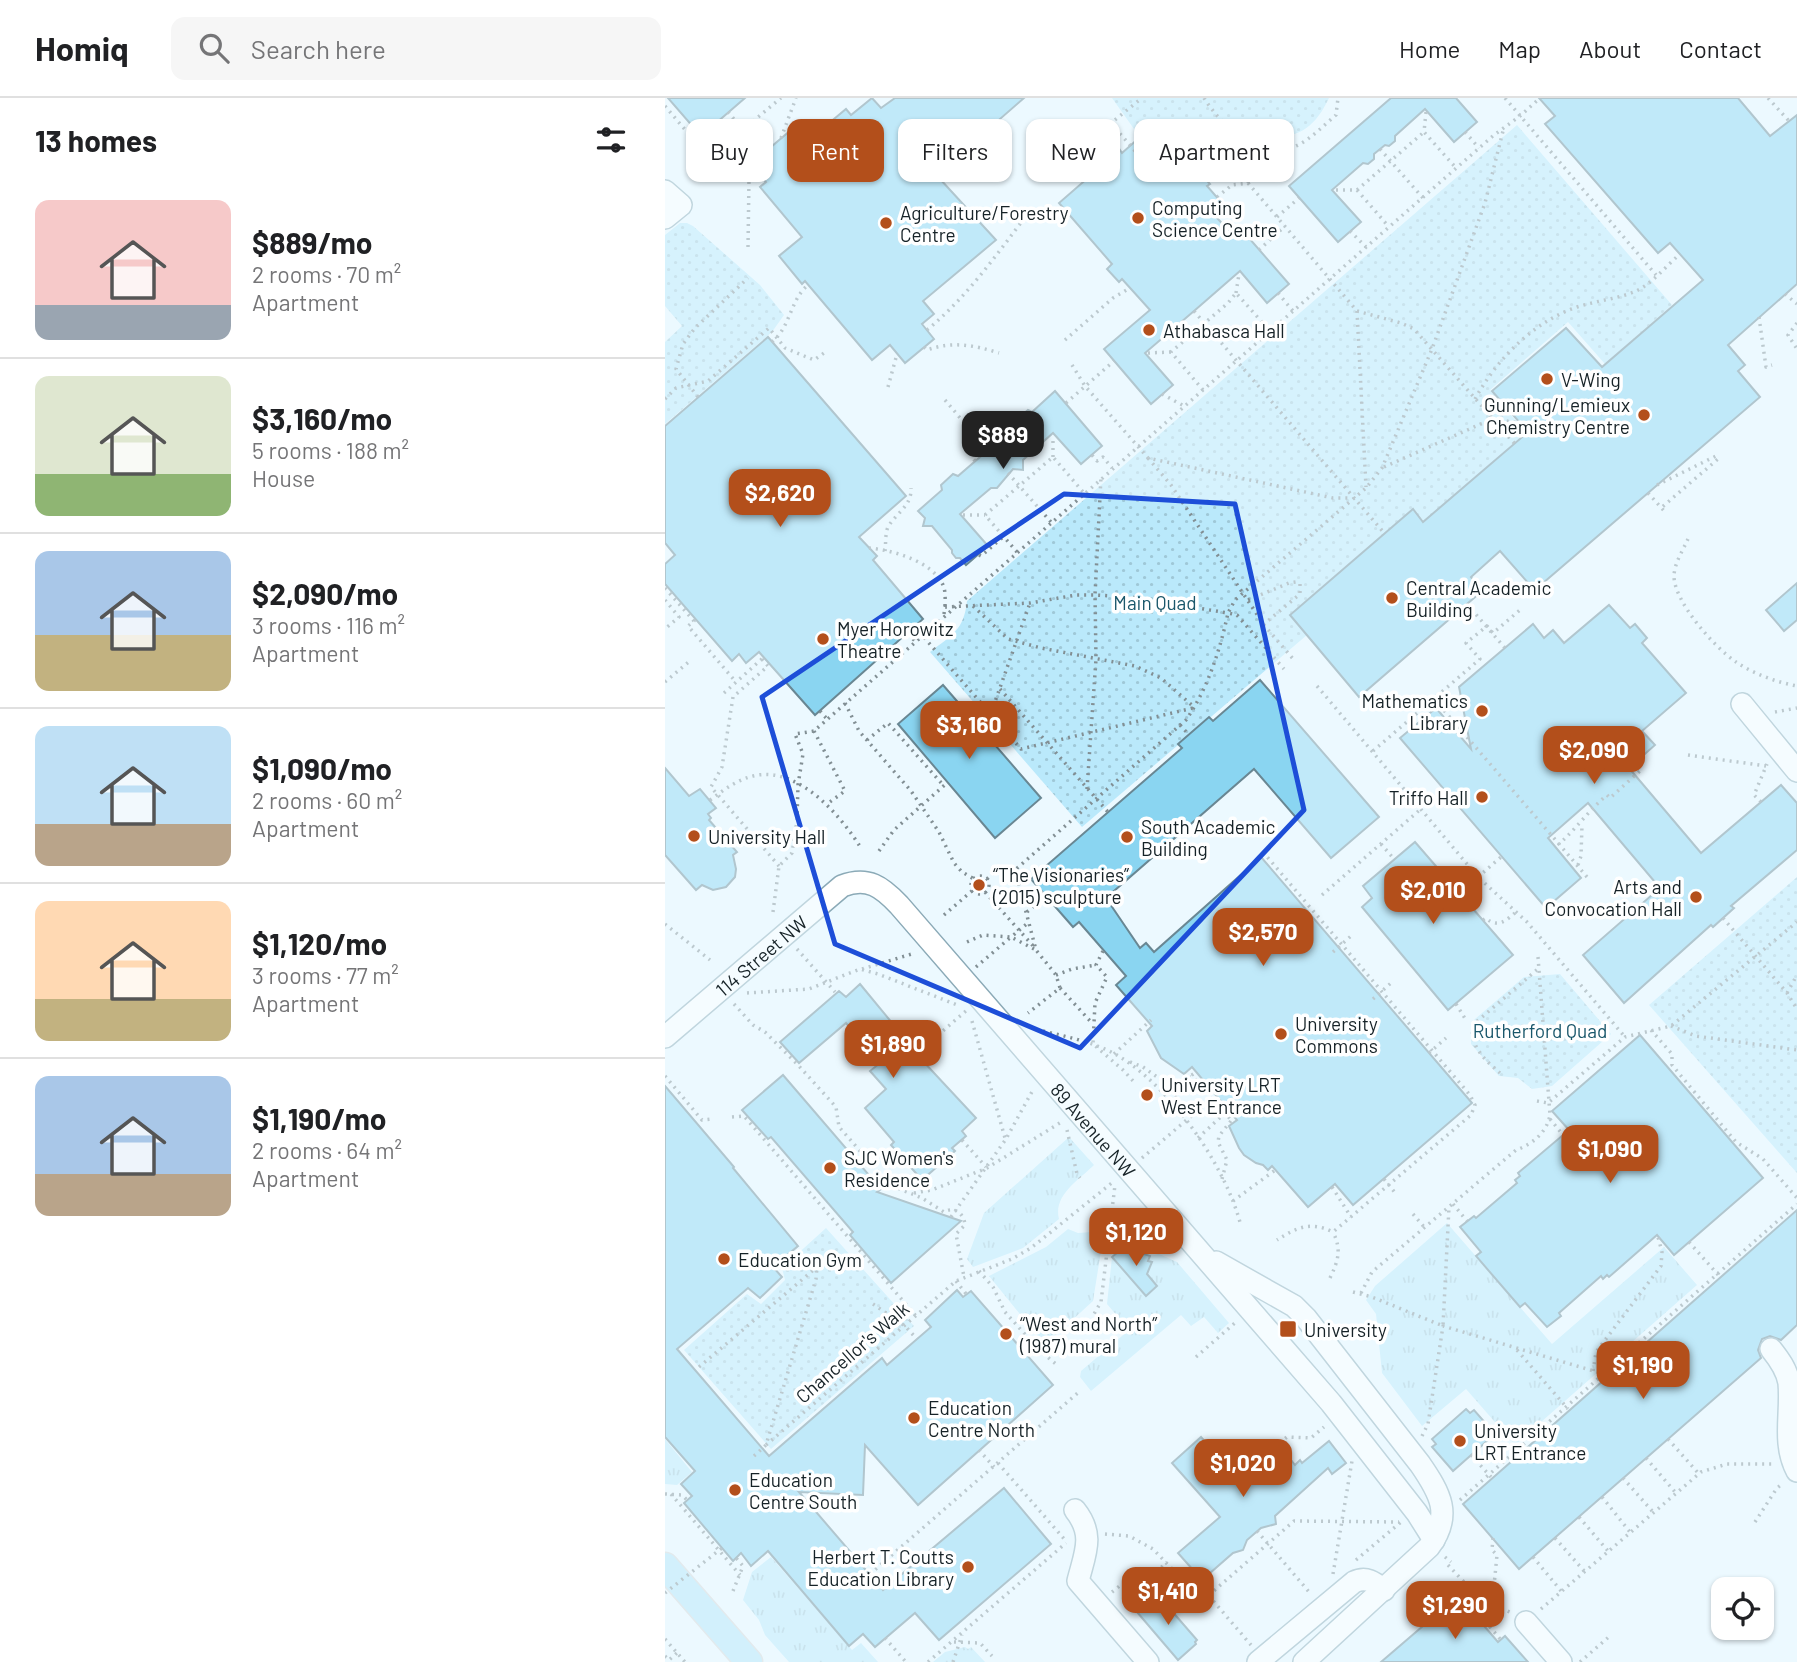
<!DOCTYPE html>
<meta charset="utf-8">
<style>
body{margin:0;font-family:Barlow,sans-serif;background:#f6f6f6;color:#202124;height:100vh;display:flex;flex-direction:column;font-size:26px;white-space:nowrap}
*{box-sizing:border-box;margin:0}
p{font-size:23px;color:#757577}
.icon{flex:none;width:38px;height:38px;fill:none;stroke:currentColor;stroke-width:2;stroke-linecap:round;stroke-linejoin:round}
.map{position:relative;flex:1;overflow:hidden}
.details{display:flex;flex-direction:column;background:#fff;width:665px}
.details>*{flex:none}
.guide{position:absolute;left:21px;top:21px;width:665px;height:63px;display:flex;gap:14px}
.controls{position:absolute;left:1046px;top:1479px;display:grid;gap:14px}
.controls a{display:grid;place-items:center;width:63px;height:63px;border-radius:14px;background:#fff;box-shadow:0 2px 5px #0004;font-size:35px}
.price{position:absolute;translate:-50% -60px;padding:0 16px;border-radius:14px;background:#b34f1b;color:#fff;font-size:23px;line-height:46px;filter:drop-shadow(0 2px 4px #0008)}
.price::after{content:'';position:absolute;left:50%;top:42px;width:21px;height:16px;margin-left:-10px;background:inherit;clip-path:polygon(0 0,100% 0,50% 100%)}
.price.active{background:#222;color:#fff}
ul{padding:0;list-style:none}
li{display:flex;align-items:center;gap:21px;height:175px;padding:0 35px}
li+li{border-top:2px solid #e0e0e0}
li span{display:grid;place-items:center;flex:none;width:196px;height:140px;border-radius:14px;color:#555}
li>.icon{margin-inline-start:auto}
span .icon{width:84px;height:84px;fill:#fffc;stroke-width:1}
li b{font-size:30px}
h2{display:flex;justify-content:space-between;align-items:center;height:84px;padding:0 35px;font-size:30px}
.chip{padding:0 24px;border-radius:14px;background:#fff;box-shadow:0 2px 5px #0004;font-size:24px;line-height:63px}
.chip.active{background:#b34f1b;color:#fff}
header{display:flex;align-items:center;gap:42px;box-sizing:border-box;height:98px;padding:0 35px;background:#fff;border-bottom:2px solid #e0e0e0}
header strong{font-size:33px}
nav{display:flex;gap:38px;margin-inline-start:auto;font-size:24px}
.search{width:490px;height:63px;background:#f6f6f6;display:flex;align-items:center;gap:18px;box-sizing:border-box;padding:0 24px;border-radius:14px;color:#757577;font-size:26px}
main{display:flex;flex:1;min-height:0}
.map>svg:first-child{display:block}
.grass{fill:url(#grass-tufts)}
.park{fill:url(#park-dots)}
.building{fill:#8ad5f1;stroke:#698793;stroke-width:2}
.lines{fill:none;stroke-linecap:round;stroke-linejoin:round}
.minor-casing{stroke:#8baab7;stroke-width:24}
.major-casing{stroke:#d5d7d8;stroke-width:29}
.path{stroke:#828f94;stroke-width:3.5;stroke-dasharray:2 5;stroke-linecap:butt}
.minor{stroke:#fff;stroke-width:21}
.major{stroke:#b1e5f8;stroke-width:26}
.path-bridge{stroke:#828f94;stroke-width:3.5;stroke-dasharray:2 5;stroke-linecap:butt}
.marked{fill:none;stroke:#1d4ed8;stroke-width:5;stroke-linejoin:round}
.poi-dot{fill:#b34f1b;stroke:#fff;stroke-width:2.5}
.labels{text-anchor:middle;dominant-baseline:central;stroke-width:7;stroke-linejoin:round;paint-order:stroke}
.poi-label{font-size:19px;fill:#162227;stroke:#fff;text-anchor:start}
.park-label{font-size:19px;fill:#1a576b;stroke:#fff}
.street-label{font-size:19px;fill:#162227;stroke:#fff}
</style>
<header>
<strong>Homiq</strong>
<div class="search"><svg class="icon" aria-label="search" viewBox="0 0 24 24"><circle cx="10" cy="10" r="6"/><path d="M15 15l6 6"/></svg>Search here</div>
<nav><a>Home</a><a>Map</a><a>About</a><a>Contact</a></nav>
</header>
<main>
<section class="details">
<h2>13 homes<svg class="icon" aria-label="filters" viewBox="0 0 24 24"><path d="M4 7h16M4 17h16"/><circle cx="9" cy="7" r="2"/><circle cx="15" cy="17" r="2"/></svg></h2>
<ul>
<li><span style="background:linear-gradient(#f6c9c9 75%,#9aa5b1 0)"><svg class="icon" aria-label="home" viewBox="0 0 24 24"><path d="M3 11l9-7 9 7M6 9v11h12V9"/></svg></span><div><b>$889/mo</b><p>2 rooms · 70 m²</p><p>Apartment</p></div></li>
<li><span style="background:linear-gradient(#dfe7d0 70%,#8fb573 0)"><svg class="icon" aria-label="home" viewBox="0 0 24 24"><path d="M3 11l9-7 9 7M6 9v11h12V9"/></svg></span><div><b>$3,160/mo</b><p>5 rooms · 188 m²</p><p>House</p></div></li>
<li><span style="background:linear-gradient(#a9c7e8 60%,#c2b280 0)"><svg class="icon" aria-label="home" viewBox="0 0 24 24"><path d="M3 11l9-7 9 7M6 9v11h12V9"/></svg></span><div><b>$2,090/mo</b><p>3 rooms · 116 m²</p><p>Apartment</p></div></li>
<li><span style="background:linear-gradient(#bfe0f5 70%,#b9a48a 0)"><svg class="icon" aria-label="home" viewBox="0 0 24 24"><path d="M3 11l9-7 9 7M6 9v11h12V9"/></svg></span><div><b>$1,090/mo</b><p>2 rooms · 60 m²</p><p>Apartment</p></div></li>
<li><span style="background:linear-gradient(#ffd9b3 70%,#c2b280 0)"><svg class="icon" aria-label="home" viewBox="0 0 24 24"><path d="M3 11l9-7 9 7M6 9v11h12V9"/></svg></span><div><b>$1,120/mo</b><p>3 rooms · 77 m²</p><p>Apartment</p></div></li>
<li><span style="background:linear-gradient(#a9c7e8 70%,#b9a48a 0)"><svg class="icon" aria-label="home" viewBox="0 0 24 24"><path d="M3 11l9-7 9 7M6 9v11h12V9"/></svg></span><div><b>$1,190/mo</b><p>2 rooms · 64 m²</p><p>Apartment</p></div></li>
</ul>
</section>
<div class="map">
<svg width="1132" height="1564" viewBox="0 0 1132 1564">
<defs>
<pattern id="grass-tufts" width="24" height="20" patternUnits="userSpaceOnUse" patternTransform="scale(1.75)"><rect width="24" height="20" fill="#bae9fb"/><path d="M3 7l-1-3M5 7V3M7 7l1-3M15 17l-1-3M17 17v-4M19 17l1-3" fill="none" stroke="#9fc8d7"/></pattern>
<pattern id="park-dots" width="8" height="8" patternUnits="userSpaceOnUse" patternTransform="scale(1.75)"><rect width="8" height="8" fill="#bae9fb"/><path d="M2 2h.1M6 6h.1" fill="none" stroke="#9fc8d7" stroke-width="1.8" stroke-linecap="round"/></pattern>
</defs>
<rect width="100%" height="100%" fill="#ecf9ff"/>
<g class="grass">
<path d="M404 1039 429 1067C414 1082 388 1097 394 1121L358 1150 308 1169 302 1161 319 1115Z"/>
<polygon points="782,1125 887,1246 999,1149 1032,1187 850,1347 801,1291 757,1328 717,1275 711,1216 701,1202 710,1188"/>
<polygon points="403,1131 413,1135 426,1134 437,1147 428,1203 380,1247 324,1178 381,1149"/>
<polygon points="494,1156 512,1164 564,1225 553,1235 539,1219 526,1228 516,1217 426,1293 415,1279 416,1273 464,1232 442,1206 447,1159 481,1198 492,1188 480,1173 484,1172 487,1165 483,1163 485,1158"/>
<polygon points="0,1341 27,1374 12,1387 0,1386"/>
<polygon points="106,1459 187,1552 196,1545 213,1564 124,1564 100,1537 94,1522 78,1502 87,1474"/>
<polygon points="300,1549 303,1551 306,1549 320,1564 268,1564 280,1554"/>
</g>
<g class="park">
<path d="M447 0H664C648 34 628 43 592 38L570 74 558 73 547 82 492 21 474 38Z"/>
<path d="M852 27 1007 207 940 266 903 224 825 292 861 335 759 423 747 412 625 516 642 537 417 729 265 554C287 537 299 532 302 503Z"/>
<polygon points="15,125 22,125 28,128 95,187 119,217 107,234 0,326 0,244 17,228 0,208 0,137"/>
<polygon points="1132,779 1132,1075 984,907"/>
<polygon points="895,876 946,936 887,988 867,991 853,980 834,978 806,946 806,932 810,921 859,879"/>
<polygon points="161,1130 249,1228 106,1351 19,1252 82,1196 96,1206 120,1182 117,1170"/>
</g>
<g class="building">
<polygon points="3,0 80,0 36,38"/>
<polygon points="207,0 216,10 230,0 359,0 281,68 285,73 275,81 331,142 258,203 269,216 257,226 269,241 240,265 225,247 207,262 140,183 137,186 114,158 137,139 95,89 101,84 86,66 126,32 132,40 144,29 151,36 181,11 186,17"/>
<polygon points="726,0 791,0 812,24 789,44 760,11 730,38 730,43 724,48 720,47 709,56 709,61 703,66 698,65 667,92 696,124 673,144 624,88"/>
<polygon points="874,0 1073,0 1105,38 1132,17 1132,186 1063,247 1080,267 1073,273 1095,299 878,485 864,486 835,453 806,479 817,493 694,599 625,517 748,411 758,424 863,334 827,293 901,230 937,269 1038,182 1005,145 993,155 880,26 890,18"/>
<polygon points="491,25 545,86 542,88 556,104 546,113 569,139 577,132 624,186 602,205 575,173 529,213 480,255 508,287 486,306 439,251 485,212 457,181 454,184 442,171 447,166 394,105 455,52 457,55"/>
<polygon points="103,239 241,398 194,439 212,458 208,462 258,521 150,617 94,554 81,565 74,556 67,563 0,486 0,466 10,457 0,445 0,328"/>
<polygon points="390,293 437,348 416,366 388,335 358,362 358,372 348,371 332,390 326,390 295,416 323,448 301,467 295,460 291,460 287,455 287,452 267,428 258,428 260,420 253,413 277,392 276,387 288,376 293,378 352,327 351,322 363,312 367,314"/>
<polygon points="1132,485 1132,522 1119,533 1101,512"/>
<polygon points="944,507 965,530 970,526 982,540 977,545 1021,595 977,633 990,647 964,670 1036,755 1116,687 1132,705 1132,752 1066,808 1069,810 1048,829 1046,827 959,905 918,857 995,790 923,705 883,740 916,780 881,810 735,640 771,610 806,651 794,589 868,526 879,540 888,532 899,545"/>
<polygon points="595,582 714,719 666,760 589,671 441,800 475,850 481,845 489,854 596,759 807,1005 688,1107 670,1086 643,1109 607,1068 603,1072 598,1067 591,1065 579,1057 574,1050 564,1028 572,1022 527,969 519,976 496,960 482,933 487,928 451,887 461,878 414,824 408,829 366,781 517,650 513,646 544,619 548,623"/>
<polygon points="278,587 376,700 330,740 233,626"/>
<polygon points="0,670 24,698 35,691 51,710 43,716 46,720 44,722 72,754 68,757 71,771 70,779 61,789 48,792 37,787 31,792 0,757"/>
<polygon points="750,744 848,857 783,912 697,809 707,800 698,788"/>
<polygon points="195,886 242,943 246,939 262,956 256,961 311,1020 297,1033 301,1038 287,1050 290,1053 257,1082 226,1047 229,1044 200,1010 221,991 205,973 215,965 181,925 134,965 115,944 174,893 181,899"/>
<polygon points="975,937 1098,1080 1009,1157 992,1137 944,1179 942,1177 938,1181 936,1178 894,1215 896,1218 882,1229 860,1205 855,1209 811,1158 816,1154 795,1129 809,1118 811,1120 852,1085 850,1082 855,1078 853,1075 904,1032 887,1013"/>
<polygon points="118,977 216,1091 212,1094 296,1123 226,1185 185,1137 188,1134 106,1039 103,1041 77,1012"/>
<polygon points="0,988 69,1069 68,1070 133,1148 108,1169 117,1179 95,1200 83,1190 12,1251 104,1358 217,1260 222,1267 266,1229 260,1222 292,1192 298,1199 306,1193 388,1287 253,1407 200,1347 198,1397 134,1394 218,1492 339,1390 386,1446 274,1542 250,1515 210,1549 198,1536 184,1548 103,1453 86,1468 76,1455 68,1463 19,1405 27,1398 16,1386 30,1373 0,1339"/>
<polygon points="1132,1112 1132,1227 1116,1242 1105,1238 1097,1241 1093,1252 1096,1260 854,1471 798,1406"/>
<polygon points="459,1149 485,1158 483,1163 487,1164 482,1176 492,1188 481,1198 447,1159"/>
<polygon points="801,1311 805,1315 809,1312 830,1336 788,1373 767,1349 771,1346 767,1341"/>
<polygon points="536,1339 580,1390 622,1357 630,1367 635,1362 637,1365 664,1343 681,1365 667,1376 663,1370 610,1418 611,1426 596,1430 582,1442 578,1452 568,1455 537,1482 513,1455 555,1419 507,1365"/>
<polygon points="492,1496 532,1542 530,1544 531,1546 513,1562 472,1514"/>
<polygon points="793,1498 833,1544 840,1538 863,1564 716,1564"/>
</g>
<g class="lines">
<g class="minor-casing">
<g id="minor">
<polyline points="0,93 16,107 0,120"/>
<polyline points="1077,606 1132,673"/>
<path id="s1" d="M0 939 177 788C203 778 217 789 234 807L666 1305 752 1415 769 1442"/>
<path d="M551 1164 629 1208 641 1220 755 1366C775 1395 788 1417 764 1449L639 1564"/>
<path d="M1106 1251C1114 1261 1122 1272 1124 1285 1127 1315 1117 1345 1132 1373"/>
<path d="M410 1412C430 1437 420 1455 413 1483L483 1564"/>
<polyline points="861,1524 896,1564"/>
<path d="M593 1564 689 1484C701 1478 709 1484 719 1492"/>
</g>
</g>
<g class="major-casing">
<polyline id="major" points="0,1468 84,1564"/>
</g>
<g class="path">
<path d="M539 0C557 29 595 62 631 48 645 42 659 27 671 17L673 0"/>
<polyline points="840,0 991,177"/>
<polyline points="1103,0 1124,23"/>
<polyline points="0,8 44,60 85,66"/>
<polyline points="761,14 759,34 792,71"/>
<polyline points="800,34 814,50"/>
<polyline points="116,40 131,0"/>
<polyline points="715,51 758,100"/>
<polyline points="470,53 446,25 477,0"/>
<polyline points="34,68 116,0"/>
<polyline points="583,85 692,213 701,389"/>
<polyline points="583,85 593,49"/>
<polyline points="671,92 692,92 759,34"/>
<polyline points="692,92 724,129"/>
<polyline points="552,99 567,87 583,85"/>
<polyline points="612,119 634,100"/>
<polyline points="685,133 701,149"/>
<polyline points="83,149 84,80 92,73"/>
<polyline points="594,152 620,128"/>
<polyline points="571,195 574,176"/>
<polyline points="613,195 628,213"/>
<polyline points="1120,196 1132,206"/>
<polyline points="529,213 720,436"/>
<polyline points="692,213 736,225 749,231 850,346"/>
<polyline points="1094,219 1101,269 1107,267"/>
<polyline points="1132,225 1123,237 1132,251"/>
<path d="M262 232C303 198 332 156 364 114"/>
<polyline points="400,242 448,200 465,190"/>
<path d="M259 249 262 252C287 243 309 247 334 255"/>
<polyline points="483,255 506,254"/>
<polyline points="407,267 420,288 483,360 668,400 687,400"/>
<polyline points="223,289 232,256"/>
<polyline points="538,292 506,254 563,205 571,195 605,233"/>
<polyline points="497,296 519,308"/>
<polyline points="33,299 11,271 18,246 30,230 83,180"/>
<polyline points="0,301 11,290 43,283 104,230 120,250 149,262 159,255"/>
<path d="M810 301C832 261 868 224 912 209 931 203 951 201 969 194 986 187 1001 168 1015 156"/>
<polyline points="280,302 307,334"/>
<polyline points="401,305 449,263"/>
<polyline points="427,357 432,363 438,359 447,370"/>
<polyline points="388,359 388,338"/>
<polyline points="483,360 506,387 599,527 629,562"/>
<path d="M310 363C299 349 297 333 318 330L327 333 335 341"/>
<polyline points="719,369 827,321 855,325"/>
<polyline points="343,375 386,424"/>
<polyline points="992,387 1051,358 1053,361 996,410"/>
<polyline points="983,395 1001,415"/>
<polyline points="298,417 320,417"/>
<path d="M1023 441C1018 452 1010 464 1009 477 1008 503 1050 550 1071 564 1089 576 1111 584 1132 588"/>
<path d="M204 450C227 452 267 463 278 487 281 494 280 502 280 509"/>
<path d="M220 453C221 445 220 436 223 429 231 415 247 408 246 390"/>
<polyline points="352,454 320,417 388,359 419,395"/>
<polyline points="314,457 316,458 338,439"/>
<polyline points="0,490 29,523 23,528 71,584"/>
<polyline points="0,502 14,519 0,531"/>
<polyline points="583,502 624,485 631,484 635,486 635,496 599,526"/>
<polyline points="308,508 343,541 376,550 470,568 496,580 529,609"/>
<polyline points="279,516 280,509 365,505 411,497 430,497 466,499 563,515 570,502 701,390 717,370 767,251 820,105 838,33"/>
<polyline points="250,529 356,651 528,610"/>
<polyline points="243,536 250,543"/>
<polyline points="97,561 103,568 68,599 57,669 46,689 114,768"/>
<polyline points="0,584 26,562"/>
<polyline points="652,588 813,779 862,824 960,939"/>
<polyline points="335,591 443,714"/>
<polyline points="59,595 99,559"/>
<polyline points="774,597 797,601"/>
<polyline points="770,602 894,746"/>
<polyline points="180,605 194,633 246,693 274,734 289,765 297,774 309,781"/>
<polyline points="155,613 162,621"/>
<polyline points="1110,614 1132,610"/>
<polyline points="326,615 365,505"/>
<polyline points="515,627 524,637"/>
<polyline points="149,633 180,693 162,706"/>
<polyline points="202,642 223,625 279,688"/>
<polyline points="708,653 815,561 801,545 822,528 828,535 855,512"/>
<polyline points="1023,657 1101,668"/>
<polyline points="422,691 431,561 430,497 436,379"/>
<path d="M45 702C60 691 74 680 93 677 136 671 176 718 196 750"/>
<polyline points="1096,704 1089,697 1102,666"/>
<polyline points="716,746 730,762"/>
<polyline points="214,753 229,732 283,684"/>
<path d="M598 754 805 997 810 1007 806 1017 668 1134C646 1123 632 1129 612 1142"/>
<polyline points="913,767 916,758 917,727"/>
<polyline points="350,772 371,852 391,877 395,890 363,915"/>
<circle cx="315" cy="787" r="9"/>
<polyline points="813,779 836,759"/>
<path d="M922 779 894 746C912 730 924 712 942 697L945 700 976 672"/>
<path d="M322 781 333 770 350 772 521 622C543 590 555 552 563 515L572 517 619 571"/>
<polyline points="984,791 991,785"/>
<polyline points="320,794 370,850"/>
<polyline points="657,797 757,710"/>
<polyline points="108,814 114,768 127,755 132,723 133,687 138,656 130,636 149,633 829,37 855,18 875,0"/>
<polyline points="362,814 378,800 384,807 387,805"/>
<polyline points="279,817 308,792"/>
<polyline points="1058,820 1122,895 1132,911"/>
<path d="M818 822 821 820C832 831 842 822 851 814"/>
<polyline points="0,826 45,862"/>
<polyline points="302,844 318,837 346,839 364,824"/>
<polyline points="132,851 170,894"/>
<polyline points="438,853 431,867 442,879 430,905 428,946 458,972 470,985"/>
<polyline points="668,854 686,838"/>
<polyline points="311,869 346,839 371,852"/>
<polyline points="197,871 250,855"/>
<polyline points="391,877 407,871 431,867"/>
<polyline points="395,890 427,925"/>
<polyline points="82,895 144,891 195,871 213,876 295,908"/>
<polyline points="1122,895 1132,877"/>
<polyline points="708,901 726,885"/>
<path d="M69 906 88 927 100 934 133 967 171 1009 174 1029 225 1087 257 1100 279 1114C289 1108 299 1115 300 1127L291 1136 299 1179"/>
<polyline points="791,906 801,922"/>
<polyline points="307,923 340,1040"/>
<polyline points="1006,928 1031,938 1132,952"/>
<polyline points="986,932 1007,956 1007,967 1071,1044 1098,1061 1132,1100"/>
<path d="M378 933C403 939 428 944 450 956 505 987 561 1068 576 1128"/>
<polyline points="257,951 302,912"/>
<polyline points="764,955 781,940"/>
<polyline points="449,956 486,922"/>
<polyline points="465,964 478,969 502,986 520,982 531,974"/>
<path d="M835 975C821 963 802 946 809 926L874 870"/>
<polyline points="0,978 37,1022 46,1021"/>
<polyline points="872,1003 883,1005 960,939 1006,928 1132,824"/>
<polyline points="505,1004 532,983 526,977"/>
<polyline points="67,1019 79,1018 251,1218"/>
<polyline points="885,1021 898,1037"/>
<polyline points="402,1032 412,1076 415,1080"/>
<polyline points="533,1040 560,1015 566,1022"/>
<polyline points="297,1042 321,1069"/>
<polyline points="477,1060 551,997"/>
<polyline points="557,1081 562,1062 553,1044 554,1038 569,1019"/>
<polyline points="719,1081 731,1096"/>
<polyline points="667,1089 686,1119"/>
<polyline points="249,1095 267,1092 322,1070 398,1023"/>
<polyline points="568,1103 613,1070"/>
<polyline points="788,1106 802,1123"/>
<polyline points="748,1116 760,1130"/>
<polyline points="286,1119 341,1041 369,990"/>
<polyline points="314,1173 328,1189 340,1214 374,1252 392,1267"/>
<path d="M665 1180C673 1163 677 1152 668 1134"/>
<polyline points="291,1183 302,1197"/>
<polyline points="688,1194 707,1199 778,1228 784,1109"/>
<path d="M696 1195 707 1174 851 1052C868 1046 882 1034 885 1017L873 859"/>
<polyline points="208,1206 240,1228 252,1241"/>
<polyline points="438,1226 429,1216 436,1204 450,1087"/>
<polyline points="852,1252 903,1311"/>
<polyline points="531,1259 571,1224"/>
<polyline points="34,1269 165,1158"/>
<polyline points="928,1273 931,1254 996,1168 997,1154 993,1139"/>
<polyline points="757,1338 763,1326 778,1228 942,1277"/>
<polyline points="1003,1341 1034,1376"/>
<polyline points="101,1347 291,1183 347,1161 366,1150 448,1084"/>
<polyline points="609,1349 622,1339 646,1340 659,1329"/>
<polyline points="314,1352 329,1369"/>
<polyline points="89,1358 101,1347 151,1181 152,1169"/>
<polyline points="981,1360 1010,1394"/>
<polyline points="333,1365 401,1443"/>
<polyline points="958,1380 988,1414"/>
<polyline points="0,1396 17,1397 22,1402"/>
<polyline points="6,1396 75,1477"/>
<polyline points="937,1399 965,1434"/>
<polyline points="795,1402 1132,1106"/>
<polyline points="914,1419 943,1453"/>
<polyline points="1090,1424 1112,1390 1117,1386"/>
<polyline points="592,1433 645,1495"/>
<polyline points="440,1436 464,1438 488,1451 529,1494 544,1498 586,1547"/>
<polyline points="890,1440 920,1474"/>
<polyline points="780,1459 786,1464"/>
<polyline points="868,1459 897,1494"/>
<polyline points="691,1462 736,1424"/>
<polyline points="783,1467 816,1502 845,1514"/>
<polyline points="205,1476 415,1293"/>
<polyline points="668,1476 687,1363"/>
<polyline points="801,1486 823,1487"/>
<polyline points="68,1493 78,1468 71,1460"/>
<polyline points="447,1494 461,1483"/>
<polyline points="481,1506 461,1483 486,1479 502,1464"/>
<polyline points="528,1511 629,1423 734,1424"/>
<polyline points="876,1511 1036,1374 1062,1366 1107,1366"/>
<polyline points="220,1540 241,1564"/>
<polyline points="0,1541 20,1564"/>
<polyline points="289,1544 315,1545 327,1558"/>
<polyline points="0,1558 4,1562 12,1555"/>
<polyline points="263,1564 401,1445"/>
<polyline points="288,1564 297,1537"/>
<polyline points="915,1564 946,1537"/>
</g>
<use href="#minor" class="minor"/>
<use href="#major" class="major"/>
<g class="path-bridge">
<polyline points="63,14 98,55"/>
<path d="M107 244C126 228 125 202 143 187"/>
<polyline points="802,506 840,550"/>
<polyline points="1024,1144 1055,1179"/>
<polyline points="806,1357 826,1379"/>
<polyline points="828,1440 827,1452 832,1457 825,1529 836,1542"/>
<polyline points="0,1495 57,1450"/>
</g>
</g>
<path d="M0 0H1132V1564H0ZM399 396 570 406 639 712 415 950 170 846 97 599Z" fill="#ecf9ff" fill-opacity=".55" fill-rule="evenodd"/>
<path class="marked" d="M399 396 570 406 639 712 415 950 170 846 97 599Z"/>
<g class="poi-dot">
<circle cx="473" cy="120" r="7"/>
<circle cx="221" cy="125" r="7"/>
<circle cx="484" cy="232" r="7"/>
<circle cx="882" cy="281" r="7"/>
<circle cx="979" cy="317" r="7"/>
<circle cx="727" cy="500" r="7"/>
<circle cx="158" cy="541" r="7"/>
<circle cx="817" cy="613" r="7"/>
<circle cx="817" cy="699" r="7"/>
<circle cx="29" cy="738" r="7"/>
<circle cx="462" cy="739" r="7"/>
<circle cx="314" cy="787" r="7"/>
<circle cx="1031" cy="799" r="7"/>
<circle cx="616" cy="936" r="7"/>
<circle cx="482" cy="997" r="7"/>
<circle cx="165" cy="1070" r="7"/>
<circle cx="59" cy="1161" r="7"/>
<rect x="614" y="1222" width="18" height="18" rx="3.5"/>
<circle cx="341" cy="1236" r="7"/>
<circle cx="249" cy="1320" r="7"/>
<circle cx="795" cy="1343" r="7"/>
<circle cx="70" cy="1392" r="7"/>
<circle cx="303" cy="1469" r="7"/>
</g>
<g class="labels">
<g class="poi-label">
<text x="487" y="109">Computing<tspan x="487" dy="22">Science Centre</tspan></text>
<text x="235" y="114">Agriculture/Forestry<tspan x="235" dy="22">Centre</tspan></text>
<text x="498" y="232">Athabasca Hall</text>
<text x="896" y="281">V-Wing</text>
<text x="965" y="306" text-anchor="end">Gunning/Lemieux<tspan x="965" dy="22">Chemistry Centre</tspan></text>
<text x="741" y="489">Central Academic<tspan x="741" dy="22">Building</tspan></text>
<text x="172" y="530">Myer Horowitz<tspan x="172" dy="22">Theatre</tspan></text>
<text x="803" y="602" text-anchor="end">Mathematics<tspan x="803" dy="22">Library</tspan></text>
<text x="803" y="699" text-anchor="end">Triffo Hall</text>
<text x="476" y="728">South Academic<tspan x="476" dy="22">Building</tspan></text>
<text x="43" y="738">University Hall</text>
<text x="328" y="776">“The Visionaries”<tspan x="328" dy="22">(2015) sculpture</tspan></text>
<text x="1017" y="788" text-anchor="end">Arts and<tspan x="1017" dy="22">Convocation Hall</tspan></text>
<text x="630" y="925">University<tspan x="630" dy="22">Commons</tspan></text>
<text x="496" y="986">University LRT<tspan x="496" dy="22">West Entrance</tspan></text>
<text x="179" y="1059">SJC Women's<tspan x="179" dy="22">Residence</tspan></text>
<text x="73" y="1161">Education Gym</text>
<text x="355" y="1225">“West and North”<tspan x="355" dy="22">(1987) mural</tspan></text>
<text x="639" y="1231">University</text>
<text x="263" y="1309">Education<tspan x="263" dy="22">Centre North</tspan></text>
<text x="809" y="1332">University<tspan x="809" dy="22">LRT Entrance</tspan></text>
<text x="84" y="1381">Education<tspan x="84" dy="22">Centre South</tspan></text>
<text x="289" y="1458" text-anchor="end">Herbert T. Coutts<tspan x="289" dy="22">Education Library</tspan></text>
</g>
<g class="park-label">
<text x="490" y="504">Main Quad</text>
<text x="875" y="932">Rutherford Quad</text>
</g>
<g class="street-label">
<text stroke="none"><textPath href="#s1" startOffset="126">114 Street NW</textPath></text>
<text stroke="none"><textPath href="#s1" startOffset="595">89 Avenue NW</textPath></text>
<text transform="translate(187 1254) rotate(-41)">Chancellor's Walk</text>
</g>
</g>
</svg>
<div class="controls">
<a><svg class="icon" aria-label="locate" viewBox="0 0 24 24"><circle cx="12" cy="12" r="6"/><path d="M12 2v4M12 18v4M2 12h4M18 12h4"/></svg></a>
</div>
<b class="price active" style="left:338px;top:373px">$889</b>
<b class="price" style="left:115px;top:431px">$2,620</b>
<b class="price" style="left:304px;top:663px">$3,160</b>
<b class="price" style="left:929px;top:688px">$2,090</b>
<b class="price" style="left:768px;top:828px">$2,010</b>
<b class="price" style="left:598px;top:870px">$2,570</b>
<b class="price" style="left:228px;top:982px">$1,890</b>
<b class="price" style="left:945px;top:1087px">$1,090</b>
<b class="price" style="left:471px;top:1170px">$1,120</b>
<b class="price" style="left:978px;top:1303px">$1,190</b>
<b class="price" style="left:578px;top:1401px">$1,020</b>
<b class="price" style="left:503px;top:1529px">$1,410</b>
<b class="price" style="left:790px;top:1543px">$1,290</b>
<div class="guide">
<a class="chip">Buy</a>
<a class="chip active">Rent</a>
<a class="chip">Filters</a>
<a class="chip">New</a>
<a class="chip">Apartment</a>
</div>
</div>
</main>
